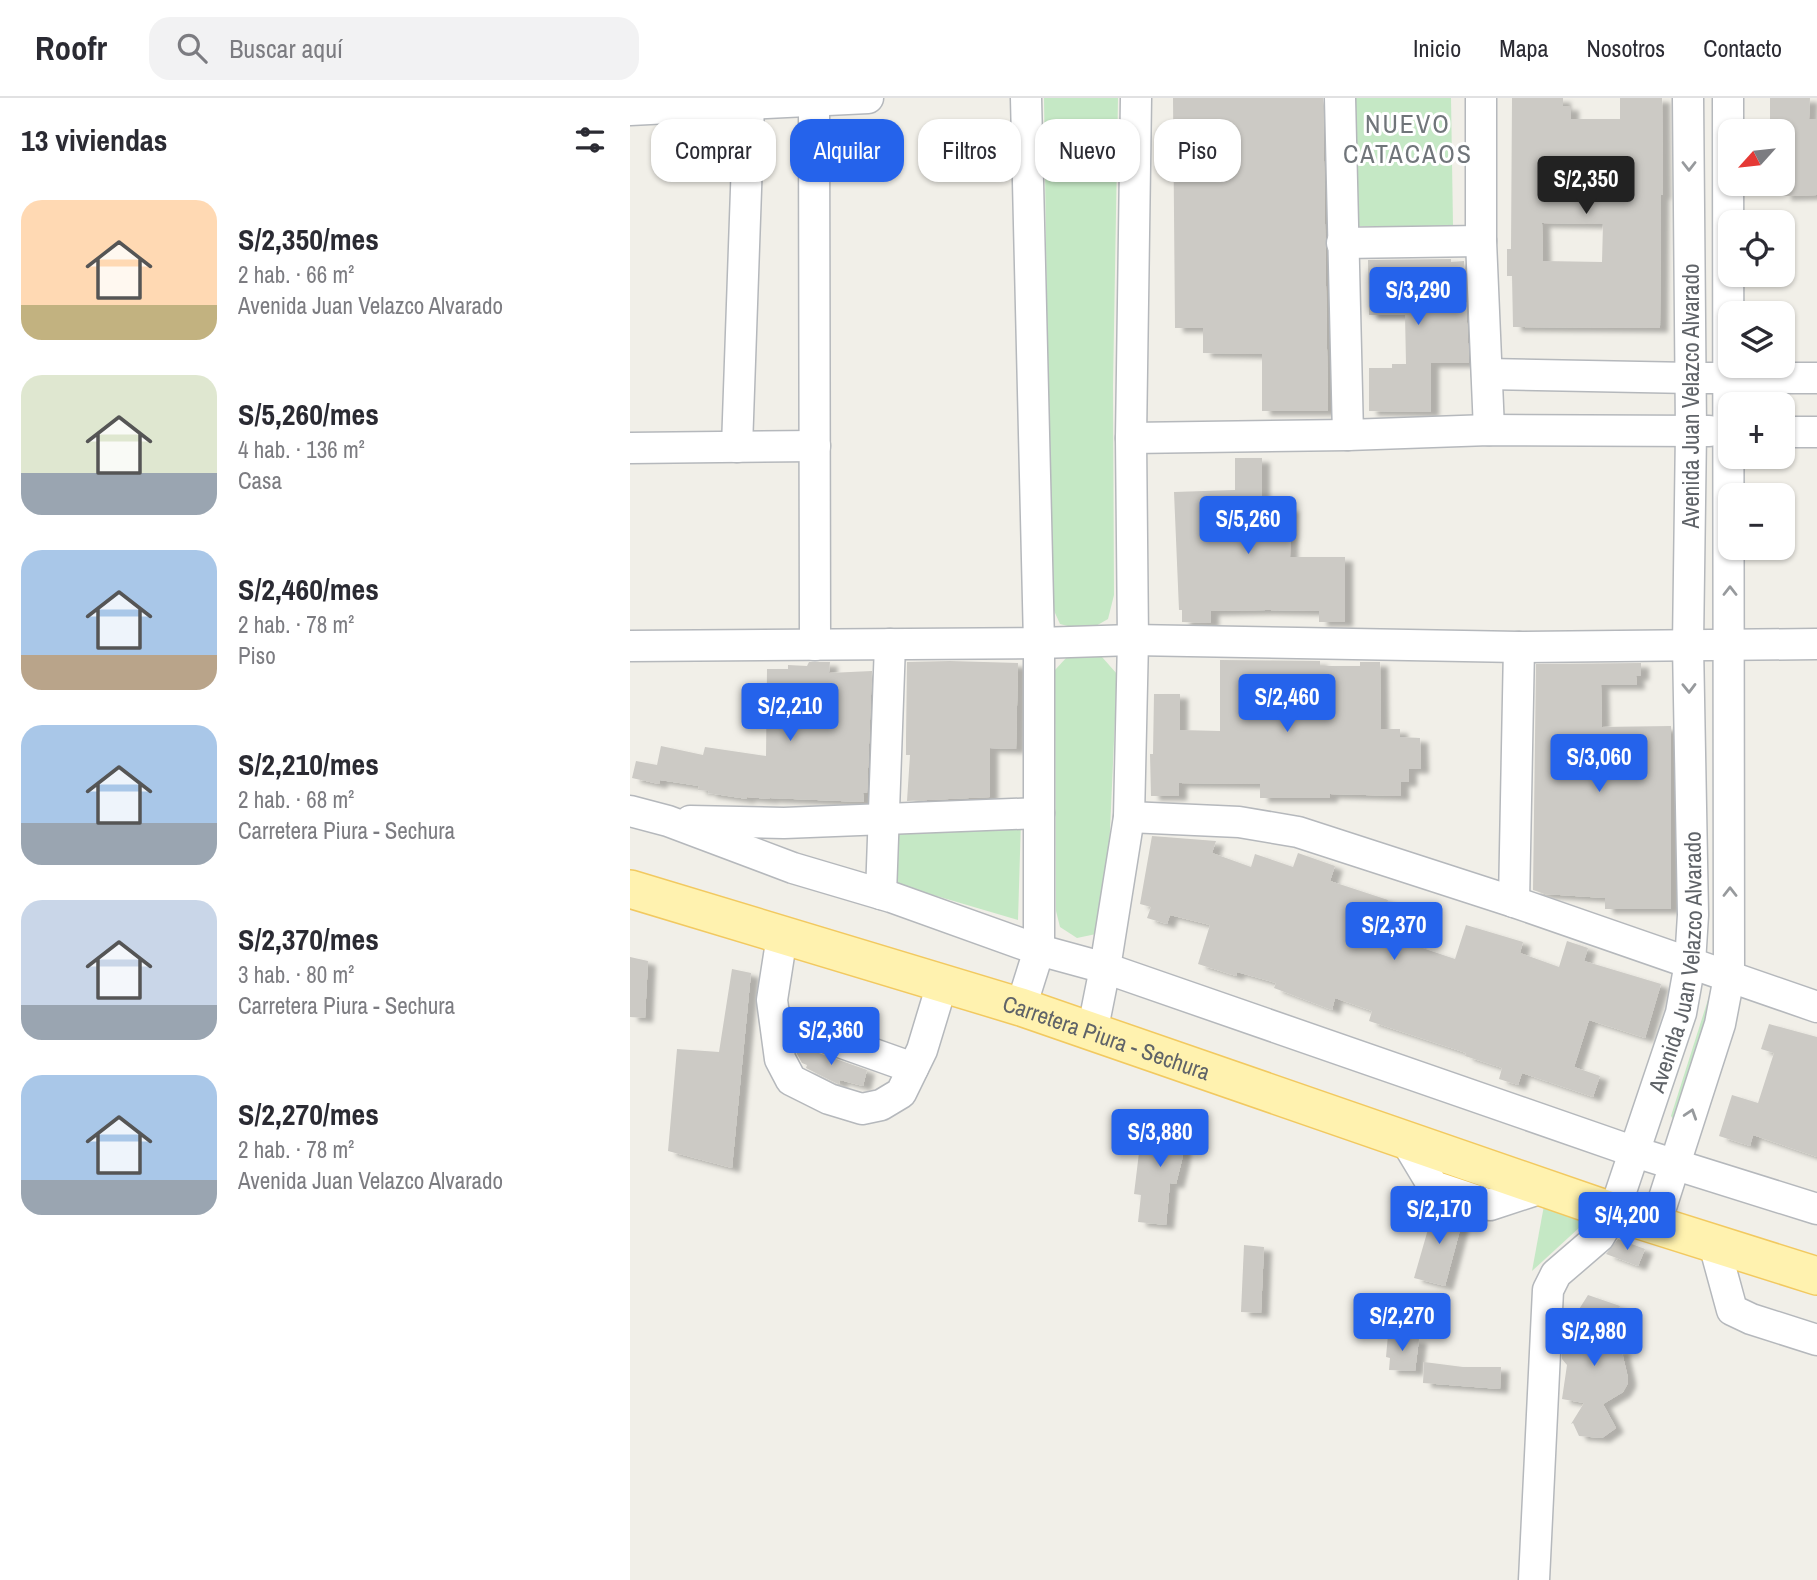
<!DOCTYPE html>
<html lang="es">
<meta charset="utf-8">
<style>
body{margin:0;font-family:"Archivo Narrow",sans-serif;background:#f2f2f3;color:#2b2b33;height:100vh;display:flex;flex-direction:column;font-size:26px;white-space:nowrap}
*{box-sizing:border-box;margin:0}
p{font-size:23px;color:#7c7c81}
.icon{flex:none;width:38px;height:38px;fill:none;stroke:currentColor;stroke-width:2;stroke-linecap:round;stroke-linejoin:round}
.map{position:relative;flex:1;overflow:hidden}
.drawer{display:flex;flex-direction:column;background:#fff;width:630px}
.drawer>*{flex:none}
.banner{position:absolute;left:21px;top:21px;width:665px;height:63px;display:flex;gap:14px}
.needle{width:46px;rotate:243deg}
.buttons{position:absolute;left:1088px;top:21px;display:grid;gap:14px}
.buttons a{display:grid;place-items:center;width:77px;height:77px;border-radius:14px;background:#fff;box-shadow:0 2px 5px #0004;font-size:35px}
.price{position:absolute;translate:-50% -60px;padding:0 16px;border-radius:7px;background:#2563eb;color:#fff;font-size:23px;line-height:46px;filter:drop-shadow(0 2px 4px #0008)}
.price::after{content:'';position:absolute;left:50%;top:42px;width:21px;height:16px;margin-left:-10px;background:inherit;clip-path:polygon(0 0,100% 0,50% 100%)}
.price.on{background:#222;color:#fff}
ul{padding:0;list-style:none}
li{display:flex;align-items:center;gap:21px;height:175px;padding:0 21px}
li span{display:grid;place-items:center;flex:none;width:196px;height:140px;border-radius:21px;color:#555}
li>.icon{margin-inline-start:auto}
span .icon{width:84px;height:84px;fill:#fffc;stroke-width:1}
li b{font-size:30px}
h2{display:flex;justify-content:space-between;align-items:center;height:84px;padding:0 21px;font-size:30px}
.pill{padding:0 24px;border-radius:21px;background:#fff;box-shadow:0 2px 5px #0004;font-size:24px;line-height:63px}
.pill.on{background:#2563eb;color:#fff}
header{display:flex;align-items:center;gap:42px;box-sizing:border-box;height:98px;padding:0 35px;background:#fff;border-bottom:2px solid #e1e1e2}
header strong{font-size:33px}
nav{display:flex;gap:38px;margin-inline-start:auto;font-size:24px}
.search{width:490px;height:63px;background:#f2f2f3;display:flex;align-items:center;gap:18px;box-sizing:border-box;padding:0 24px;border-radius:21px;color:#7c7c81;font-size:26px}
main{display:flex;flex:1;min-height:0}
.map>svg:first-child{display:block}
.green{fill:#c5e8c5}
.building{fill:#cccac5;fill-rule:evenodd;filter:url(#shadow)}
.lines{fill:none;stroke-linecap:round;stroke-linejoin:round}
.minor-casing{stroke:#b5b8bc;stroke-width:33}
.major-casing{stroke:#f2c960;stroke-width:40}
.minor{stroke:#fff;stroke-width:30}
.major{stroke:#fff2af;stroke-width:37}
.oneway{stroke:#979a9d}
.labels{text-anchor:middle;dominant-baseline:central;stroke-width:6;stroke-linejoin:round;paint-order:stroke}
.street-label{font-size:23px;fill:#5f6368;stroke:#fff}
.quarter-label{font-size:26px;letter-spacing:2px;fill:#70757a;stroke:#fff}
</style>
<header>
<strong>Roofr</strong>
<div class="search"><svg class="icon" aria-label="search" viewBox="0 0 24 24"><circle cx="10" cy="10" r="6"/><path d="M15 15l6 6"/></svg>Buscar aquí</div>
<nav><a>Inicio</a><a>Mapa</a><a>Nosotros</a><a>Contacto</a></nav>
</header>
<main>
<section class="drawer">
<h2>13 viviendas<svg class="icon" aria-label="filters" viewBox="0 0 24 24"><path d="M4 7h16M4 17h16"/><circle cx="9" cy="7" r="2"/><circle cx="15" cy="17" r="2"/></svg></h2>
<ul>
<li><span style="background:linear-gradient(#ffd9b3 75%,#c2b280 0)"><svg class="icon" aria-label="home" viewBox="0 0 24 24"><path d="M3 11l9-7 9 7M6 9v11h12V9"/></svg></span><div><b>S/2,350/mes</b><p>2 hab. · 66 m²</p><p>Avenida Juan Velazco Alvarado</p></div></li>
<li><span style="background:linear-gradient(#dfe7d0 70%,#9aa5b1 0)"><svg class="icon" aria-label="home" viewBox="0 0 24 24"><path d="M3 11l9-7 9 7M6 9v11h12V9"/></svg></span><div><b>S/5,260/mes</b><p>4 hab. · 136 m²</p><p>Casa</p></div></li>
<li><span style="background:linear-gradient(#a9c7e8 75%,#b9a48a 0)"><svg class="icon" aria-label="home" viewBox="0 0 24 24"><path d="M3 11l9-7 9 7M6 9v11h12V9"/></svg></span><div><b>S/2,460/mes</b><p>2 hab. · 78 m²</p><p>Piso</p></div></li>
<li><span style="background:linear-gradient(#a9c7e8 70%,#9aa5b1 0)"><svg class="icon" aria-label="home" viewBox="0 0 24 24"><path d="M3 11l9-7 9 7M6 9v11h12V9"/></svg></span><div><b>S/2,210/mes</b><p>2 hab. · 68 m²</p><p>Carretera Piura - Sechura</p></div></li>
<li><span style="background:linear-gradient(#c9d6e8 75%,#9aa5b1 0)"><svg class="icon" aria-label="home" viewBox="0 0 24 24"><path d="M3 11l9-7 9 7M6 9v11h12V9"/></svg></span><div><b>S/2,370/mes</b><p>3 hab. · 80 m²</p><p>Carretera Piura - Sechura</p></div></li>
<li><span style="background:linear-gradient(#a9c7e8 75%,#9aa5b1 0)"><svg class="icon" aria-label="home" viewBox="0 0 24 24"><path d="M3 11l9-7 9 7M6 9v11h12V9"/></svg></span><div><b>S/2,270/mes</b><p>2 hab. · 78 m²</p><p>Avenida Juan Velazco Alvarado</p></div></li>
</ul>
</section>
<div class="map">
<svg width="1187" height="1482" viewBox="0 0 1187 1482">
<defs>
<filter id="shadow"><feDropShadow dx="8" dy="4.5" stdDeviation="2" flood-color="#0004"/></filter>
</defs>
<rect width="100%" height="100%" fill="#f1efe8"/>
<g class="green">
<polygon points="414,0 488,0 483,288 484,497 478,521 457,533 430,526 421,506"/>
<polygon points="721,0 821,0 823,128 722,128"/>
<polygon points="454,552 472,559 487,576 476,821 466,836 447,840 430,829 426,813 425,572 437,559"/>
<polygon points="391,722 388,822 259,784 263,726"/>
<polygon points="1083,886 1088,888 1044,1022 1041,1018"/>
<polygon points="915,1102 962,1118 902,1173"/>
</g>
<g class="building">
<polygon points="543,0 693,0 698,313 632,313 632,256 573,255 573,230 545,230"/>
<path d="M882 0H933V8H941V21H990V0H1032L1033 97H1031L1030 230 883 229 882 178H877V151H881ZM912 125 973 126 972 164 913 163Z"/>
<polygon points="1140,0 1180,0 1179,21 1187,21 1187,97 1153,98 1153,33 1140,33"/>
<polygon points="821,161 821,164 834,163 839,265 801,265 801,314 739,313 739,270 762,270 762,266 776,266 775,217 739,217 738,162"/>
<polygon points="605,360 632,360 632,409 661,409 660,459 715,459 715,524 689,524 689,513 636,512 581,513 581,525 552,524 552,512 549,512 544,394 605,392"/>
<polygon points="590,562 690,563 690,568 730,568 730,564 750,564 751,631 770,631 770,639 790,640 791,671 779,671 779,684 771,684 771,698 700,696 700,700 630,700 630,686 549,685 549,698 521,698 520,656 523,656 524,596 550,596 550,632 590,633"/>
<polygon points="320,563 388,565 386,651 360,650 360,699 277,703 280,657 276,657 276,639 277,564"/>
<polygon points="179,564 200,564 199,575 242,573 237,695 233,695 234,704 140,700 140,701 117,699 117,701 78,695 79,693 68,692 69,688 30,682 29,686 2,680 6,663 27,667 31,648 73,657 75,649 136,658 137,571 158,571 158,567 177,568"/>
<polygon points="1011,565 1011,578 1006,578 1007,587 971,587 972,629 1041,628 1041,811 975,811 975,800 915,796 903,792 906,566"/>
<polygon points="522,738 586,743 582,755 621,769 625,756 663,769 668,755 705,768 700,783 758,802 757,807 795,819 786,848 825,861 836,827 893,844 890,855 929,869 937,843 958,850 954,863 1031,886 1015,940 959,922 944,969 970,978 963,999 892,975 888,987 869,981 872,970 835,958 836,955 739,923 742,913 705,900 702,912 644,890 646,885 607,874 606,878 568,866 580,827 540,817 537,826 517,820 521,809 510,806"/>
<polygon points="0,859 18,863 15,920 0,919"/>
<polygon points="102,871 121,875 102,1070 38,1053 47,951 89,954"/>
<polygon points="1139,926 1187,939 1187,1059 1123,1037 1120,1048 1089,1038 1102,997 1128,1005 1144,955 1131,951"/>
<polygon points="166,947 237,972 233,988 210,982 209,986 206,985 176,970 177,967 172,965 167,956"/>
<polygon points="537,1014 558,1016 552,1062 546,1086 540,1085 536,1127 508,1124 511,1097 504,1096 511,1038 534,1041"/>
<polygon points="805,1107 834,1117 815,1188 784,1180"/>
<polygon points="988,1141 1015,1151 1008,1168 976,1156"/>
<polygon points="614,1147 634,1149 631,1215 611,1214"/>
<polygon points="958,1197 990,1208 974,1254 991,1250 998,1280 998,1285 993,1294 973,1306 986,1330 972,1340 949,1338 943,1325 941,1326 954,1305 932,1301 937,1267 932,1261 932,1256 958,1237 934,1235"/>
<polygon points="758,1237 789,1241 785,1273 759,1272 760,1260 756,1259"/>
<polygon points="794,1264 833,1269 871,1269 870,1291 793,1285"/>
</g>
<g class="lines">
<g class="minor-casing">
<g id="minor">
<polyline points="184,0 185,547"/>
<polyline points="710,0 718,337"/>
<polyline points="851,0 851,143 859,332"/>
<polyline points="0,12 238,0"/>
<polyline points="712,145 851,143"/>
<polyline points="857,276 1061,280 1187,280"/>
<polyline points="1153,334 1187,334"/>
<polyline points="501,340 718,337 859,332 1079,333"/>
<polyline points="107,349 119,6"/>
<polyline points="0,350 185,348"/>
<polyline points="0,548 409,545 503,542 889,549 1187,546"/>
<polyline points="0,713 38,723 163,770 261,799 409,852 475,870 1005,1054 1187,1111"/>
<polyline points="499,719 609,724 668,734 884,804 1187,909"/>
<polyline points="60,723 154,725 409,715"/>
<polyline points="251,796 260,546"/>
<polyline points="884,804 889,549"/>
<polyline points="152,838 142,902 150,961 161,982 199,1001 232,1011 251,1007 271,995 292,952 312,886"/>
<polyline points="391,909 409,852 409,545 396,0"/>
<polyline points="145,921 283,970"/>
<polyline points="462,935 475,870 499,719 503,542 501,340 506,0"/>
<polyline points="776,1043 803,1088 860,1107 912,1090"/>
<polyline points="1025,1128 1090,926 1099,879 1098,0"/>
<polyline points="1084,1146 1102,1212 1121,1221 1187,1242"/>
<path id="s1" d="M904 1482 918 1192 926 1176 969 1139 984 1114 1051 915 1060 865 1063 817 1058 547 1061 333 1058 0"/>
</g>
</g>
<g class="major-casing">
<g id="major">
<path id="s2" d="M0 791 391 909 984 1114 1187 1178"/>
</g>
</g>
<use href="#minor" class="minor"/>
<use href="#major" class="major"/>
</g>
<defs><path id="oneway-chevron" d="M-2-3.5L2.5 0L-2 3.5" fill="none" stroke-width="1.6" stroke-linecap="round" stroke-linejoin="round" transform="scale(1.75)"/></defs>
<g class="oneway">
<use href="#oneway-chevron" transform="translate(1059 68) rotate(90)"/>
<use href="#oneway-chevron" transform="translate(1100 493) rotate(-90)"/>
<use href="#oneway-chevron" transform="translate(1059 590) rotate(89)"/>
<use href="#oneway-chevron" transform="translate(1100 794) rotate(-90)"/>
<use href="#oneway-chevron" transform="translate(1061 1016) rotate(-72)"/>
</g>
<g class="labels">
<g class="street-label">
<text transform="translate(1060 298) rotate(-90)">Avenida Juan Velazco Alvarado</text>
<text stroke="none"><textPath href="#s1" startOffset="654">Avenida Juan Velazco Alvarado</textPath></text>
<text stroke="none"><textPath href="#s2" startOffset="499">Carretera Piura - Sechura</textPath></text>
</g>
<g class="quarter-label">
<text x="778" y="25">NUEVO<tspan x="778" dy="30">CATACAOS</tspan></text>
</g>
</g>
</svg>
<div class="buttons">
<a><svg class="needle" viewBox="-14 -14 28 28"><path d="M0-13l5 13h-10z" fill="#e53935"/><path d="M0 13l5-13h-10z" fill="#7c7c81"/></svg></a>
<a><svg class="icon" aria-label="locate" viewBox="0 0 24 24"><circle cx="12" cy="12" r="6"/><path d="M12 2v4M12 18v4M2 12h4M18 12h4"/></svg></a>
<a><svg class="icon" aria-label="layers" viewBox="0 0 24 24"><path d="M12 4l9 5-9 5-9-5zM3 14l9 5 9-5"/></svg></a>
<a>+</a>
<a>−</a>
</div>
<b class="price on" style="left:956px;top:118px">S/2,350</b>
<b class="price" style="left:788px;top:229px">S/3,290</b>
<b class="price" style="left:618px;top:458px">S/5,260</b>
<b class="price" style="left:657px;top:636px">S/2,460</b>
<b class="price" style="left:160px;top:645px">S/2,210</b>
<b class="price" style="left:969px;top:696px">S/3,060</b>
<b class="price" style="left:764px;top:864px">S/2,370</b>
<b class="price" style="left:201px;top:969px">S/2,360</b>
<b class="price" style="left:530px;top:1071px">S/3,880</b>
<b class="price" style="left:809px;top:1148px">S/2,170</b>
<b class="price" style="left:997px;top:1154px">S/4,200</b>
<b class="price" style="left:772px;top:1255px">S/2,270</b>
<b class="price" style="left:964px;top:1270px">S/2,980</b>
<div class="banner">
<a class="pill">Comprar</a>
<a class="pill on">Alquilar</a>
<a class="pill">Filtros</a>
<a class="pill">Nuevo</a>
<a class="pill">Piso</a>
</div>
</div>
</main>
